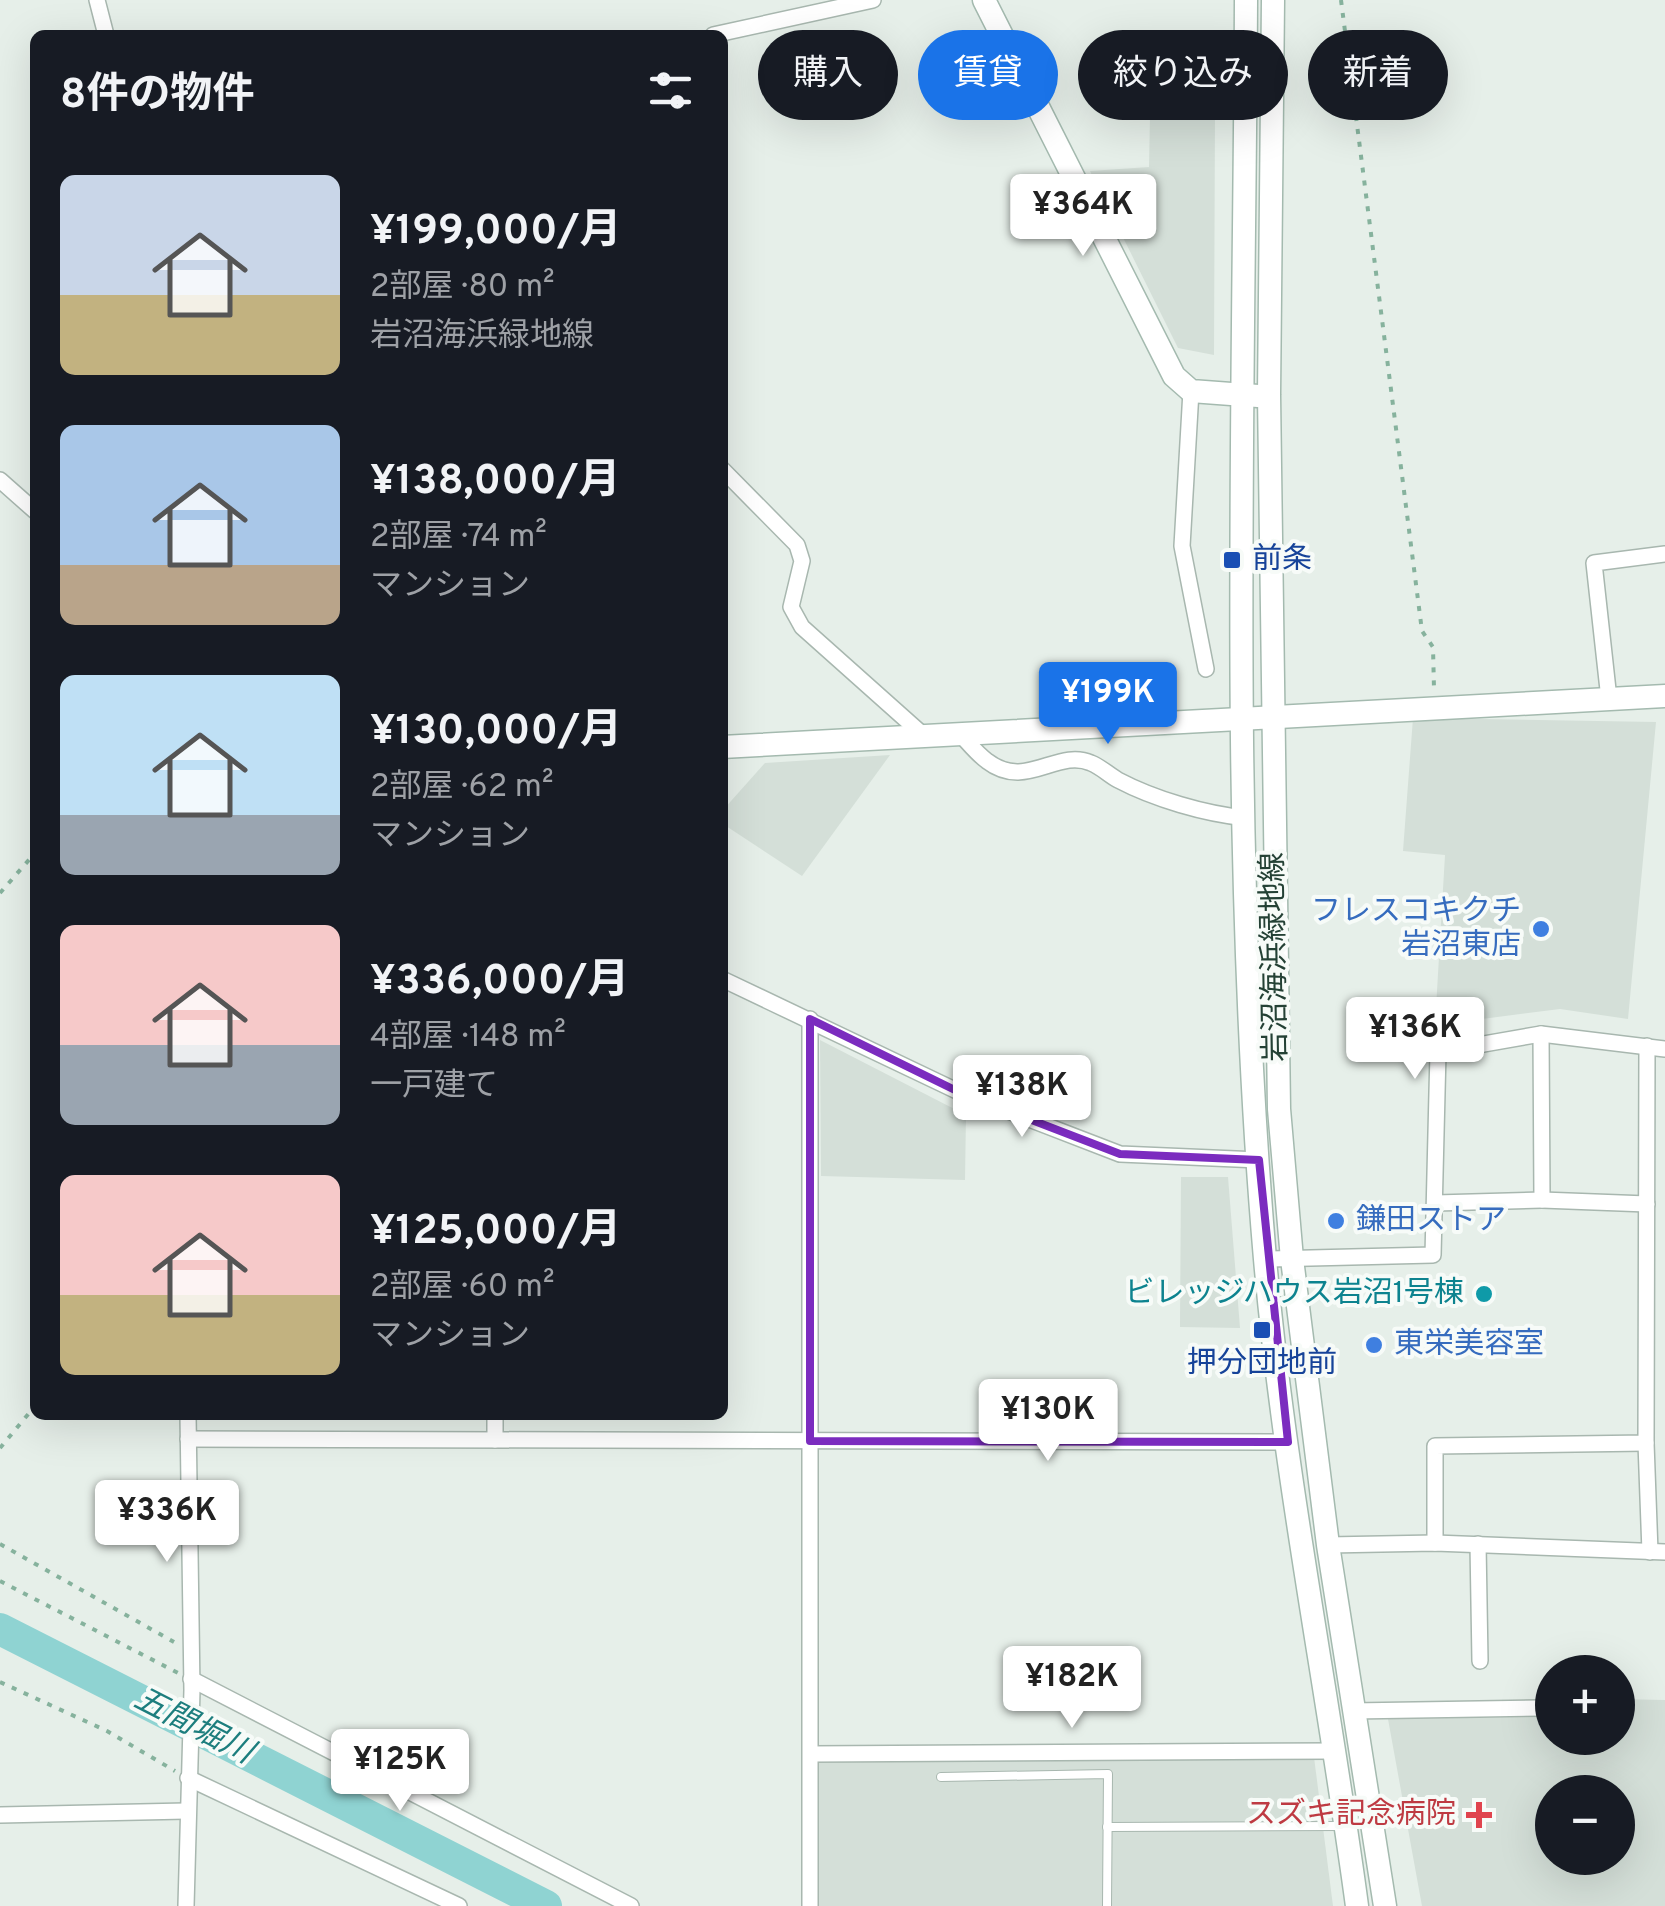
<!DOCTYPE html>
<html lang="ja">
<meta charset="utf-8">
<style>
body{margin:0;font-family:Overpass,"Noto Sans JP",sans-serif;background:#20242c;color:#f1f3f6;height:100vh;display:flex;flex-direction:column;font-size:38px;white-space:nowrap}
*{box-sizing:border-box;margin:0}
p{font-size:32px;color:#9ea1a6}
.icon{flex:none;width:55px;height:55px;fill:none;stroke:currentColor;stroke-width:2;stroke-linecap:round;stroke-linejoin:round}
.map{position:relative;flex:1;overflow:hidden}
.drawer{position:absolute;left:30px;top:30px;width:698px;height:1390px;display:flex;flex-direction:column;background:#171b24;border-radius:15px;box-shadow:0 10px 40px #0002}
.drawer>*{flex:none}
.hud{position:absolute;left:758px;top:30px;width:758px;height:90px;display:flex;gap:20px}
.tools{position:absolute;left:1535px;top:1655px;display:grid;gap:20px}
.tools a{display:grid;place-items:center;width:100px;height:100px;border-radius:50%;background:#171b24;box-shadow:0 10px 40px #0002;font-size:50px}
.price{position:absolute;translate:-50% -85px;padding:0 22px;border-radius:10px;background:#fff;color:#222;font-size:32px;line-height:65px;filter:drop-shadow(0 2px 5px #0008)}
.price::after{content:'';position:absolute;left:50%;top:60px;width:30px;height:22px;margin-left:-15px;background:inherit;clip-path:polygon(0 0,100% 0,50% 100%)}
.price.current{background:#1a73e8;color:#fff}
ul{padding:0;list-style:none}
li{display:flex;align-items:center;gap:30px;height:250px;padding:0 30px}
li span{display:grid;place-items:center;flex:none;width:280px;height:200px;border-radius:15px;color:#555}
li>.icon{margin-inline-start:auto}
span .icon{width:120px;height:120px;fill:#fffc;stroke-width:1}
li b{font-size:42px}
h2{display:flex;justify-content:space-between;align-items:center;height:120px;padding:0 30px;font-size:42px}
.chip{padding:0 35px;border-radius:45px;background:#171b24;box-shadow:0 10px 40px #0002;font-size:35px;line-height:90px}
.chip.current{background:#1a73e8;color:#fff}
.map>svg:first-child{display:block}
.built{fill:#d4dfd8;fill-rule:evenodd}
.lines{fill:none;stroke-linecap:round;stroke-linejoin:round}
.river{stroke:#8fd3d2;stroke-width:32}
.lane-casing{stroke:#a8b7af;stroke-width:10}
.street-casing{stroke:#a8b7af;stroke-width:18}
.secondary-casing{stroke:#a4baaf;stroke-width:25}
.path{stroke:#86b29d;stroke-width:4;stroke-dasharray:5 8;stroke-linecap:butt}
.lane{stroke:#fff;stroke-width:8}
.street{stroke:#fff;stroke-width:15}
.secondary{stroke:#fff;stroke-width:22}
.marked{fill:none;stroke:#7b2cbf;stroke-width:8;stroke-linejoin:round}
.transit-dot{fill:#1a4fb4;stroke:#f7fbf8;stroke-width:4}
.shop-dot{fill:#3f7fe0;stroke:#f7fbf8;stroke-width:4}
.culture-dot{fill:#0f9aa8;stroke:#f7fbf8;stroke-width:4}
.health-dot{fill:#e0444e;stroke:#f7fbf8;stroke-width:4}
.labels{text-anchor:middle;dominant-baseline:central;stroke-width:8;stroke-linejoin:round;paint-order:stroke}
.transit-label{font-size:30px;fill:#164399;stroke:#f7fbf8;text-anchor:start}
.shop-label{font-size:30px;fill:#366cbe;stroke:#f7fbf8;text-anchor:start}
.street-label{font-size:30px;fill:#244135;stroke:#f7fbf8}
.culture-label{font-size:30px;fill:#0d838f;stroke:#f7fbf8;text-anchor:end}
.health-label{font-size:30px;fill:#be3a42;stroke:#f7fbf8;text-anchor:end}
.water-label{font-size:32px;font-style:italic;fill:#1d7e7e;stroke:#f7fbf8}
</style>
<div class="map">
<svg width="1665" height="1906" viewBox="0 0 1665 1906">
<rect width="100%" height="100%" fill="#e6efe9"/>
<g class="built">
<polygon points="1215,113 1214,355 1178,348 1090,171 1149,167 1150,116"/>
<polygon points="1413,718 1656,722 1628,1019 1560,1009 1435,1025 1445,855 1403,851"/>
<polygon points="890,755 802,876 723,824 723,810 765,763"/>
<polygon points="820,1040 966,1115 965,1180 821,1176"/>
<polygon points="1181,1177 1228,1177 1240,1328 1180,1327"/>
<path d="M1542 1697H1552V1738H1618V1699L1665 1700V1906H1422L1388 1719 1541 1717ZM1552 1792H1618V1858H1552Z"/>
<polygon points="1314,1757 1333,1906 817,1906 819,1762"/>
</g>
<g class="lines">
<polyline class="river" points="0,1629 546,1906"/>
<g class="lane-casing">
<g id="lane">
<polyline points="941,1777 1108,1774 1107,1906"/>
<polyline points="1107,1827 1343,1826"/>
</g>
</g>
<g class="street-casing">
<g id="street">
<polyline points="97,0 106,35"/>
<polyline points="713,35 873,0"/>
<polyline points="1191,391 1182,546 1206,669"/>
<polyline points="722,469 797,545 802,561 791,607 802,627 922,734"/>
<polyline points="0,480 35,511"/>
<polyline points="1609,699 1594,563 1665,554"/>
<path d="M959 733C968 742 976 753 987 761 1026 791 1057 748 1091 763 1101 767 1109 775 1118 780 1154 799 1205 814 1246 818"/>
<polyline points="722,979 959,1092 1120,1154 1259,1160"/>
<polyline points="810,1019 810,1906"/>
<polyline points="1542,1200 1647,1204"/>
<polyline points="1436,1203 1542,1200 1541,1034"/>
<polyline points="1265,1259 1433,1255 1438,1052 1541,1034 1665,1049"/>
<polyline points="188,1439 1288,1442"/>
<polyline points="495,1440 495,1415"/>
<polyline points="1646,1443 1650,1552"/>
<polyline points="1435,1543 1435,1446 1646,1443 1647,1046"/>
<polyline points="1478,1544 1480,1661"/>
<polyline points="1328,1545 1435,1543 1665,1552"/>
<polyline points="191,1679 631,1906"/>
<polyline points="1352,1711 1540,1708"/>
<polyline points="812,1754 1335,1751"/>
<polyline points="188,1778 459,1906"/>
<polyline points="0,1815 186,1811"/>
<polyline points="186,1906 192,1690 188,1415"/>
</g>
</g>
<g class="secondary-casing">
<g id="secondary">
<polyline points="984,0 1174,376 1191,391 1258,396"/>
<path d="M1246 0C1244 419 1229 841 1265 1259 1284 1476 1328 1690 1357 1906"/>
<polyline points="1273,0 1269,395 1279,1109 1292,1259 1328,1545 1385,1906"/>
<polyline points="722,747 1665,696"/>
</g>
</g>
<g class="path">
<polyline points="1341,0 1422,631 1433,647 1434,689"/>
<polyline points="0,893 35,853"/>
<polyline points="0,1448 35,1406"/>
<polyline points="0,1544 174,1642"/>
<polyline points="0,1581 178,1673"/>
<polyline points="0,1682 107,1731 175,1771"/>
</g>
<use href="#lane" class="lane"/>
<use href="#street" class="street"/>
<use href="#secondary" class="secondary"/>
</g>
<path class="marked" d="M810 1019 959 1092 1120 1154 1259 1160 1288 1442 810 1441Z"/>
<g class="transit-dot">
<rect x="1222" y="550" width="20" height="20" rx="5"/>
<rect x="1252" y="1320" width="20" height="20" rx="5"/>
</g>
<g class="shop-dot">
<circle cx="1541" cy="929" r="10"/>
<circle cx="1336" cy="1221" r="10"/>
<circle cx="1374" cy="1345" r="10"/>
</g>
<circle class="culture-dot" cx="1484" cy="1294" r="10"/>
<path class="health-dot" d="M1474 1800h10v10h10v10h-10v10h-10v-10h-10v-10h10z"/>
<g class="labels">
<g class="transit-label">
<text x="1252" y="560">前条</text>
<text x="1262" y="1364" text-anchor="middle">押分団地前</text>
</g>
<g class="shop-label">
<text x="1521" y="912" text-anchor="end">フレスコキクチ<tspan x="1521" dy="34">岩沼東店</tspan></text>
<text x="1356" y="1221">鎌田ストア</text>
<text x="1394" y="1345">東栄美容室</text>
</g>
<g class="street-label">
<text transform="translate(1276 957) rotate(-91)">岩沼海浜緑地線</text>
</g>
<g class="culture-label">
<text x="1464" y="1294">ビレッジハウス岩沼1号棟</text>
</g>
<g class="health-label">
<text x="1456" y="1815">スズキ記念病院</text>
</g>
<g class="water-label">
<text transform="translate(193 1727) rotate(27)">五間堀川</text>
</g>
</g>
</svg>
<div class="tools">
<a>+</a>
<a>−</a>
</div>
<b class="price" style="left:1083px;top:259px">¥364K</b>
<b class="price current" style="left:1108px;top:747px">¥199K</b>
<b class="price" style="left:1415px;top:1082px">¥136K</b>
<b class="price" style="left:1022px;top:1140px">¥138K</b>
<b class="price" style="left:1048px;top:1464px">¥130K</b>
<b class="price" style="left:167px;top:1565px">¥336K</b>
<b class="price" style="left:1072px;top:1731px">¥182K</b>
<b class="price" style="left:400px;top:1814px">¥125K</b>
<div class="hud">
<a class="chip">購入</a>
<a class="chip current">賃貸</a>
<a class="chip">絞り込み</a>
<a class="chip">新着</a>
</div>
<section class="drawer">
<h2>8件の物件<svg class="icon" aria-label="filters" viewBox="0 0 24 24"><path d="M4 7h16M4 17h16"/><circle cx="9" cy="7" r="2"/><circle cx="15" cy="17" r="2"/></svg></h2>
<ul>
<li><span style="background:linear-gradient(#c9d6e8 60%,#c2b280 0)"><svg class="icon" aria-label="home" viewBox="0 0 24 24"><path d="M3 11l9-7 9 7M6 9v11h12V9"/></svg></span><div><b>¥199,000/月</b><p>2部屋 · 80 m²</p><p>岩沼海浜緑地線</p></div></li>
<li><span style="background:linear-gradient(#a9c7e8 70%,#b9a48a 0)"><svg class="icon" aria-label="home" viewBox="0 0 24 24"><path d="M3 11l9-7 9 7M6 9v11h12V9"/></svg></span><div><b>¥138,000/月</b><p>2部屋 · 74 m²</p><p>マンション</p></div></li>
<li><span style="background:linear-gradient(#bfe0f5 70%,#9aa5b1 0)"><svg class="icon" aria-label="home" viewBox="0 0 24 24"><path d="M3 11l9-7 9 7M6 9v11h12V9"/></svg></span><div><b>¥130,000/月</b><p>2部屋 · 62 m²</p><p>マンション</p></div></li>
<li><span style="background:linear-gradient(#f6c9c9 60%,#9aa5b1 0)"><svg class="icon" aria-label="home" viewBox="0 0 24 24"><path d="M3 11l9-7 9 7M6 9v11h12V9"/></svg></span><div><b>¥336,000/月</b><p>4部屋 · 148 m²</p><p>一戸建て</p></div></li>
<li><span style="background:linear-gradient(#f6c9c9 60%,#c2b280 0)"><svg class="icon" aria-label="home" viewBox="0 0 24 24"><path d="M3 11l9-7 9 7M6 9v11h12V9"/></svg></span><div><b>¥125,000/月</b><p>2部屋 · 60 m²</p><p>マンション</p></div></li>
</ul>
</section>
</div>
